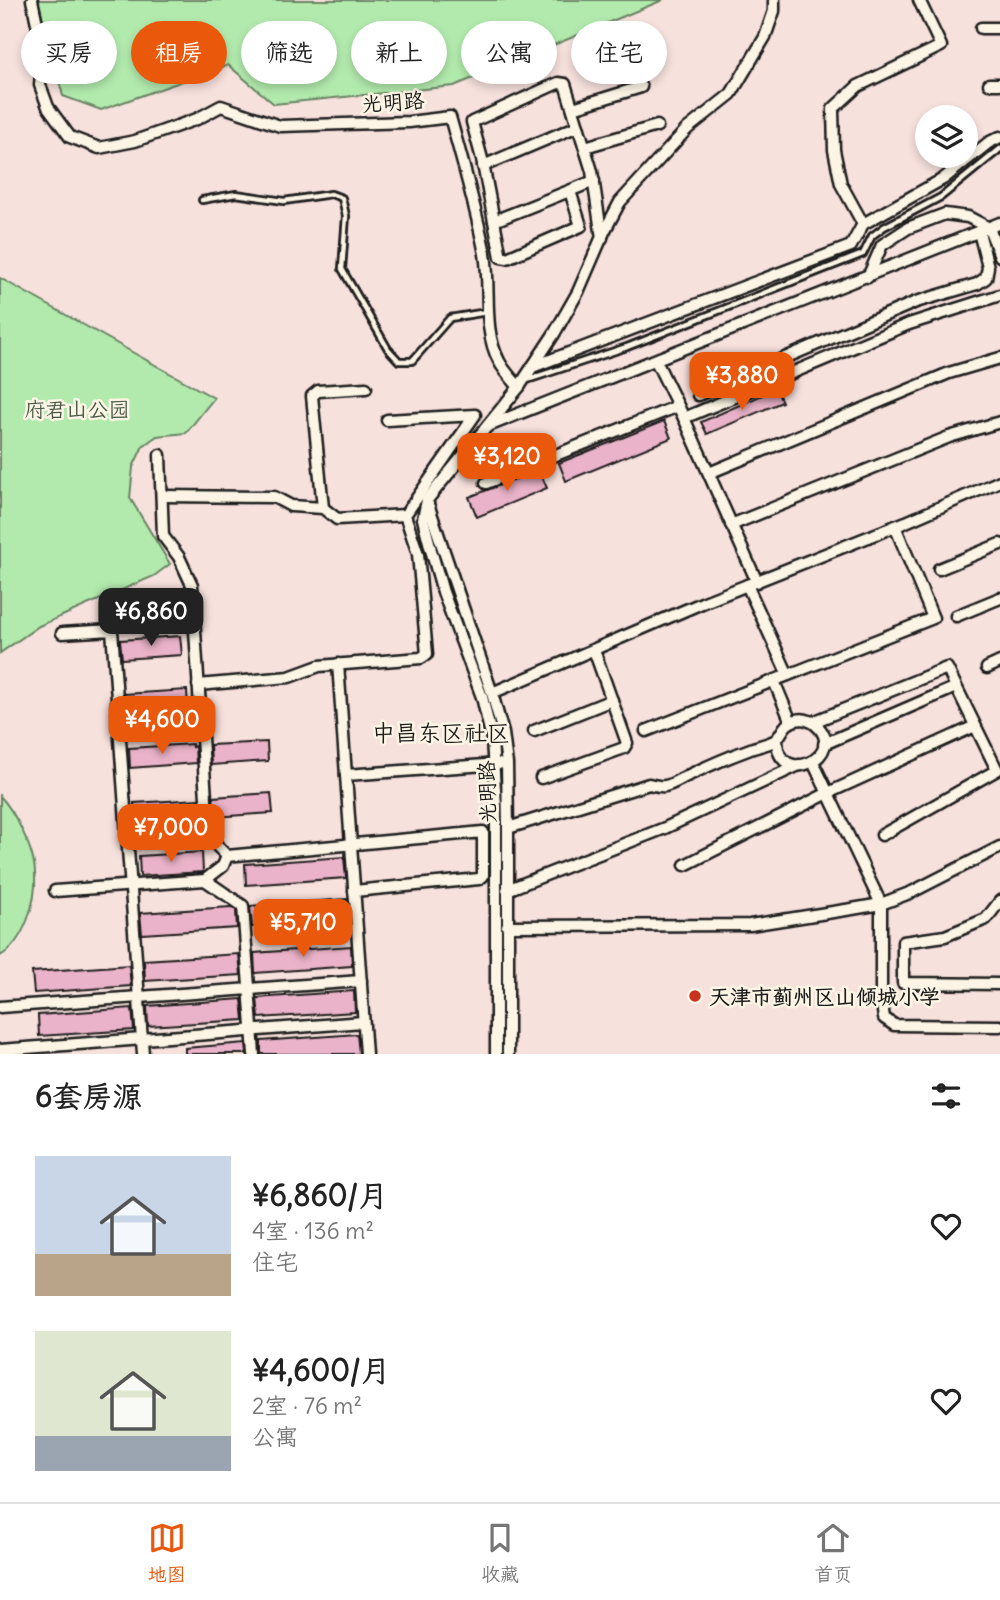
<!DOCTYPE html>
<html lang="zh">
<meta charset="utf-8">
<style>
body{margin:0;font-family:Delius,"LXGW WenKai TC",sans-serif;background:#f2f2f2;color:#222;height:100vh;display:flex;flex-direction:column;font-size:26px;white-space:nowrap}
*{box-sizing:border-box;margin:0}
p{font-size:23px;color:#767676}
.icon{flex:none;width:38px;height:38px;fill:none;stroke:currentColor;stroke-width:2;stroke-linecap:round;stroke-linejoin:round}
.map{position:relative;height:1054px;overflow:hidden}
.details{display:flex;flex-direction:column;background:#fff;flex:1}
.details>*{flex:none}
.hud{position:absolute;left:21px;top:21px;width:959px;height:63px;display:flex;gap:14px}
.buttons{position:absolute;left:915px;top:105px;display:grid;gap:14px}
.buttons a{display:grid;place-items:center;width:63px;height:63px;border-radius:50%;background:#fff;box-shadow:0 4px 10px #0003;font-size:35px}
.price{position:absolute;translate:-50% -60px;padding:0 16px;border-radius:14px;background:#ea580c;color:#fff;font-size:23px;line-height:46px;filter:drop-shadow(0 2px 4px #0008)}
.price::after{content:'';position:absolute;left:50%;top:42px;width:21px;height:16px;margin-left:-10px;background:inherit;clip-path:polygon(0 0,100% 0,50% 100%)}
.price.on{background:#222;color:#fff}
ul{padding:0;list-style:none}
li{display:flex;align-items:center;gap:21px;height:175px;padding:0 35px}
li span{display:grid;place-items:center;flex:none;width:196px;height:140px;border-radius:0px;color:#555}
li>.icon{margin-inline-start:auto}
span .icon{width:84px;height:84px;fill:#fffc;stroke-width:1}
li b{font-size:30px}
h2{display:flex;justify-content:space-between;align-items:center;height:84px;padding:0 35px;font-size:30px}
.tag{padding:0 24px;border-radius:32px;background:#fff;box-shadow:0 4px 10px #0003;font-size:24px;line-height:63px}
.tag.on{background:#ea580c;color:#fff}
.tabs{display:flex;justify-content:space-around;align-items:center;height:98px;border-top:2px solid #e0e0e0;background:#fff;font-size:19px;color:#767676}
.tabs a{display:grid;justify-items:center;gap:4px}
.tabs .on{color:#ea580c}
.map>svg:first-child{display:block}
.green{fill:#b2eaad;stroke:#678364;stroke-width:2}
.building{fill:#ebb3c9;stroke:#1c1c1c;stroke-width:2}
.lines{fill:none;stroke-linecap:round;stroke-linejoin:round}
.lane-casing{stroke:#1c1c1c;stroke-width:10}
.street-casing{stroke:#1c1c1c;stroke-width:15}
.lane{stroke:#fcf5e5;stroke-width:4.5}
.street{stroke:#fcf5e5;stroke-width:10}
.poi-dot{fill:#c8321e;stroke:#fcf5e5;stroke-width:2.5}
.labels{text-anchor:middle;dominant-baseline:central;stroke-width:5;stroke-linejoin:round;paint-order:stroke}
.street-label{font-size:21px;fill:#1c1c1c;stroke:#fcf5e5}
.park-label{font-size:21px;fill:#495a48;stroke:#fcf5e5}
.poi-label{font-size:21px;font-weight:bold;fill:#1c1c1c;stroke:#fcf5e5;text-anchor:start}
.neighbourhood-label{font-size:23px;fill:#1c1c1c;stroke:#fcf5e5}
</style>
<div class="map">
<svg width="1000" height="1054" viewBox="0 0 1000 1054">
<rect width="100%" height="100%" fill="#f7e1dd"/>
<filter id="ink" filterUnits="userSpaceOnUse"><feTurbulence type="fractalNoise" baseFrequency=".0143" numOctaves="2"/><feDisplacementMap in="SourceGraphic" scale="14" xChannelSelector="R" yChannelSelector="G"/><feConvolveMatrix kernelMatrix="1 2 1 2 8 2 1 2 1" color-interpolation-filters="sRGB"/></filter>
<g filter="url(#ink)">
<g class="green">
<polygon points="38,0 663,0 454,86 274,104 228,65 101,110 63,96"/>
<polygon points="0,278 214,398 186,433 157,436 143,446 133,467 130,498 170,564 154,576 39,626 0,653"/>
<path d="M0 796C15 812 35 851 35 874 37 901 24 943 0 956Z"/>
</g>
<g class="building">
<polygon points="776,389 782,402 707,434 701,422"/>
<polygon points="664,421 671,438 566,481 559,463"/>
<polygon points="539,470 547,488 477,517 469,497"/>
<polygon points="180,636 182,655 122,659 120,640"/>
<polygon points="187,690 188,709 126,714 124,694"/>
<polygon points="267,742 268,761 211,765 210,745"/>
<polygon points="192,744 192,747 195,746 196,763 130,768 129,748"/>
<polygon points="271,793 273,813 215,817 213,797"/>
<polygon points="199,799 200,818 135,823 134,803"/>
<polygon points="202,852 203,872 140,876 139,856"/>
<polygon points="344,857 346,878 246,885 245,864"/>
<polygon points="347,899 349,920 252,927 250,906"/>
<polygon points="231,907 236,910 237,928 142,934 140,913"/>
<polygon points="351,946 352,966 255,973 254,953"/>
<polygon points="239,954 241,975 145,981 144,960"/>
<polygon points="129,965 131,986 34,993 32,972"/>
<polygon points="354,991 355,1012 259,1018 257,998"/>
<polygon points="242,999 244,1020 148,1026 147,1006"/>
<polygon points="132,1008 134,1030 39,1036 38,1015"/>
<polygon points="357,1034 359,1054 261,1054 261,1041"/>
<polygon points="246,1043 247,1054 185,1054 185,1048"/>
</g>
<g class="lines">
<g class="lane-casing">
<g id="lane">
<polyline points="202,200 236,194 284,201 331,194 342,198 346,216 342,269 388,349 399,361 412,361 450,318 487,312"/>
<polyline points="527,380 627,347 863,254 872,236 884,227 941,197 1000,149"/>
</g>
</g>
<g class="street-casing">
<g id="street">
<path d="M32 0 43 52 40 85 48 107 70 137 99 148 135 141 197 119 221 106 280 126 409 122 450 117C463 163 476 208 485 254 491 289 482 329 499 361 504 371 512 379 519 387L427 500 423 519 431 550 443 592 482 697 492 739 496 807V1054"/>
<polyline points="981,28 1000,28"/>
<polyline points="989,84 1000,84"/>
<polyline points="573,108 641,87"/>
<polyline points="585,147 657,126"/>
<polyline points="483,166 578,126"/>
<polyline points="570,191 581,226 507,258 501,257 482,159 472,122 558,83 565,84 592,171 602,238"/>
<polyline points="494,221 594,181"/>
<polyline points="863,224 841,184 834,150 833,109 858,86 941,46 919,0"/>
<polyline points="868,277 882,245 908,228 945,214 968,217 989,228 1000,256"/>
<polyline points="656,361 684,418 757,582"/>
<polyline points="532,367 851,246 863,224 943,179 988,143 1000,137"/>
<polyline points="519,387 554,334 578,292 604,232 620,202 687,129 731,94 765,37 774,11 774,0"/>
<polyline points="698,395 916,302 977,284 986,278 988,267 979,232"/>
<polyline points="684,418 909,324 1000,295"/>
<polyline points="488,426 1000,223"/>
<polyline points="160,455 163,536 179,557 192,585 208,829 218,847 227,856 483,832 483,876 479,879 354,891"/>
<polyline points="709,473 949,373 1000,358"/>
<polyline points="486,483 678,406"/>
<polyline points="162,496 274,497 291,506 323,508 337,519 405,515"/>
<polyline points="428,504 492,693 503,733 507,764 508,828 508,1054"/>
<polyline points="323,508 312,396 318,391 366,388"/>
<polyline points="731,525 949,437 1000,422"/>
<polyline points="939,569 1000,544"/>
<polyline points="747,585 788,675"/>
<polyline points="956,616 1000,598"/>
<polyline points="62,633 112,630 143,1054"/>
<polyline points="338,664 366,1054"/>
<polyline points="987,668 1000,662"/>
<polyline points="774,681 791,722"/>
<polyline points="198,685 289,677 319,666 421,658 427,654 418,554 405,515 475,415 387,420"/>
<polyline points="492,693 702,603 906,522 1000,481"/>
<polyline points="813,722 947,668 997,770 882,835"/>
<polyline points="534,731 612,700"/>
<polyline points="646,731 933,618 895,526"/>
<polyline points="824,744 956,687"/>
<polyline points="813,762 881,904 881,997 884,1018 894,1025 1000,1026"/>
<polyline points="346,775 499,764"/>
<polyline points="541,778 624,748 627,743 594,650"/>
<path d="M508 828 649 784C653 785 660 787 665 786 672 785 682 778 689 775 710 765 731 756 753 748 760 746 768 744 774 741 783 736 781 724 796 720 803 718 810 720 816 725 850 754 778 791 777 740"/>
<polyline points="685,865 828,793 975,726"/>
<polyline points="205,880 243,906 254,1054"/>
<polyline points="507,890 665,828 799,765"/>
<polyline points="55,891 205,880 223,866 227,856"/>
<polyline points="1000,901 986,919 945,936 903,942 903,983 1000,984"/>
<polyline points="507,926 750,925 852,909 881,904 912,892 1000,847"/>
<polyline points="0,1007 361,981"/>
<polyline points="0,1050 363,1022"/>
</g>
</g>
<use href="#lane" class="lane"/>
<use href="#street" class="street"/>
</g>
</g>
<circle class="poi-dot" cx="695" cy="996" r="7"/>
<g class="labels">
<g class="street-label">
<text transform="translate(393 102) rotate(-4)">光明路</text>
<text transform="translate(487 792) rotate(-92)">光明路</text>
</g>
<g class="park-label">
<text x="77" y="409">府君山公园</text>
</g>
<g class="poi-label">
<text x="709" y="996">天津市蓟州区山倾城小学</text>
</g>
<g class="neighbourhood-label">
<text x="441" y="732">中昌东区社区</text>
</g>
</g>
</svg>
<div class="buttons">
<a><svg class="icon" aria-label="layers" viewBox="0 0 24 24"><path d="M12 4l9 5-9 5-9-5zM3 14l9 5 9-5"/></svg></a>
</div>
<b class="price" style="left:742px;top:412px">¥3,880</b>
<b class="price" style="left:507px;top:493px">¥3,120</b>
<b class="price on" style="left:151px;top:648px">¥6,860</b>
<b class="price" style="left:162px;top:756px">¥4,600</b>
<b class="price" style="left:171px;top:864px">¥7,000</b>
<b class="price" style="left:303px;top:959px">¥5,710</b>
<div class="hud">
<a class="tag">买房</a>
<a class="tag on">租房</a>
<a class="tag">筛选</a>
<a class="tag">新上</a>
<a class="tag">公寓</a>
<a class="tag">住宅</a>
</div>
</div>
<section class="details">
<h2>6套房源<svg class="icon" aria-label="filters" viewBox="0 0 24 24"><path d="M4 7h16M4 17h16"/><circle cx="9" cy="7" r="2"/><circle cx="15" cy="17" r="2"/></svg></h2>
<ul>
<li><span style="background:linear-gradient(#c9d6e8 70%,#b9a48a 0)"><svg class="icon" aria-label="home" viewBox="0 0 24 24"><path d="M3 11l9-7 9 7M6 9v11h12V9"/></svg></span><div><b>¥6,860/月</b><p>4室 · 136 m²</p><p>住宅</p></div><svg class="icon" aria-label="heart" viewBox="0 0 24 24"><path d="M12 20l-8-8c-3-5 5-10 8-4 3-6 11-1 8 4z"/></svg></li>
<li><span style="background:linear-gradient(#dfe7d0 75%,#9aa5b1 0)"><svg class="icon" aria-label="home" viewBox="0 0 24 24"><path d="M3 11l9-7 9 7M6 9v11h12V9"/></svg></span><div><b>¥4,600/月</b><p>2室 · 76 m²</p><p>公寓</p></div><svg class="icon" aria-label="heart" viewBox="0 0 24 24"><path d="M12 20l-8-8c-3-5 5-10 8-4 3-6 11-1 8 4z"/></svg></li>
</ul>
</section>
<nav class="tabs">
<a class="on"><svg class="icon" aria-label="map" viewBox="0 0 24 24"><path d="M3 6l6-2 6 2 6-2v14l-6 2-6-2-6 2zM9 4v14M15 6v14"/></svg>地图</a>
<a><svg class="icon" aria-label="saved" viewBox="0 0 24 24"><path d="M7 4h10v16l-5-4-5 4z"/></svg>收藏</a>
<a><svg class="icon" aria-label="home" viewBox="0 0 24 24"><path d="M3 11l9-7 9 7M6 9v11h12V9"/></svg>首页</a>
</nav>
